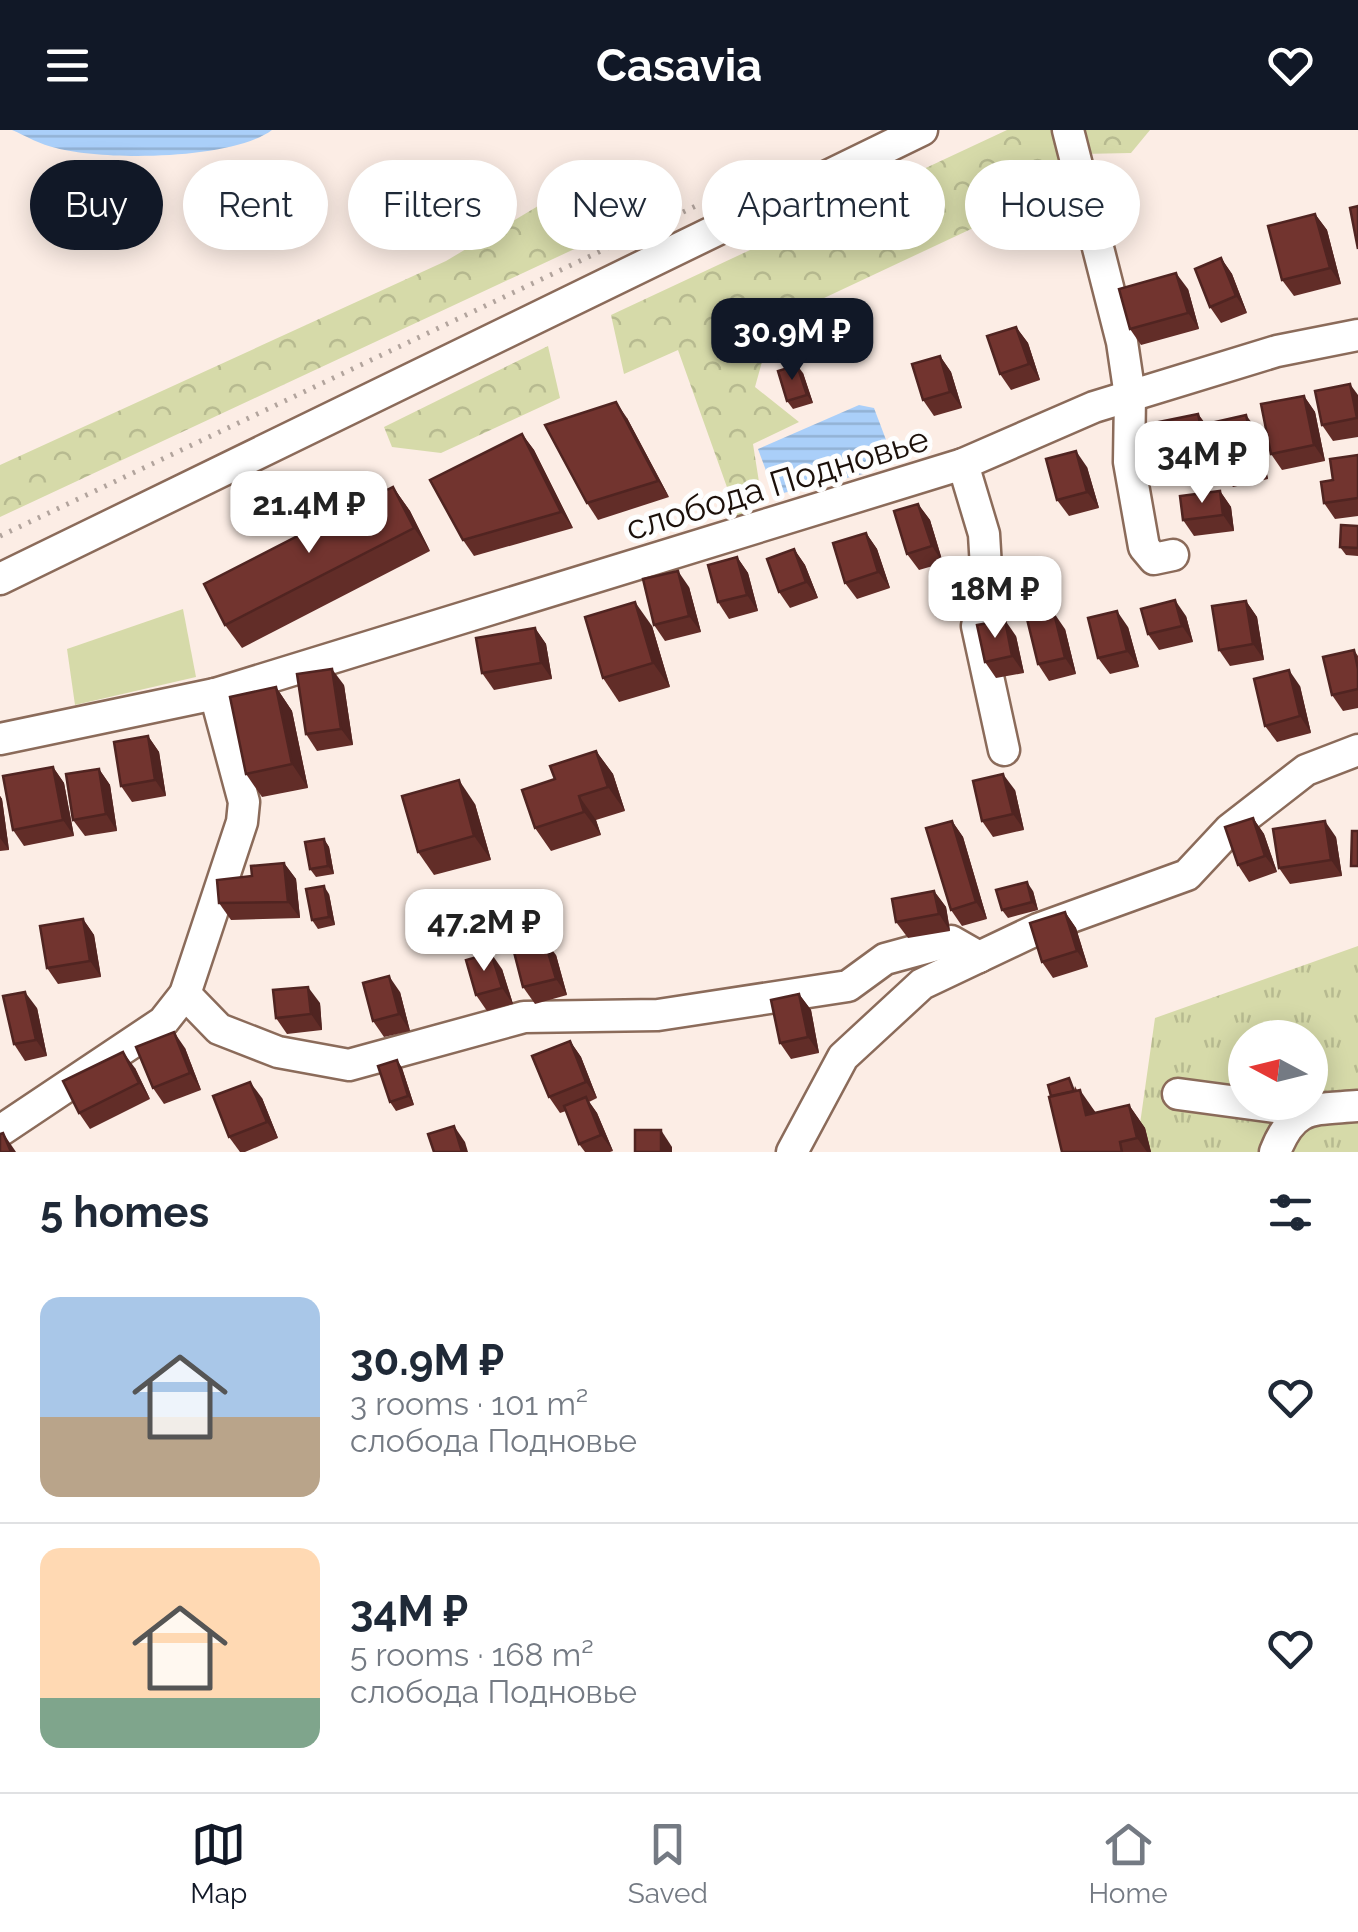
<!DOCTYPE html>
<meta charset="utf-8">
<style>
body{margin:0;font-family:Raleway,sans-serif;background:#f2f2f3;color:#1f2937;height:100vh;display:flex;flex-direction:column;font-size:38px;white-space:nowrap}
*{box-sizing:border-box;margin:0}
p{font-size:32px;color:#747a83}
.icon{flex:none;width:55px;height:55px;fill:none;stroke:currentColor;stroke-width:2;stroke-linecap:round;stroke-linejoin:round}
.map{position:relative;height:1022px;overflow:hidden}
.sheet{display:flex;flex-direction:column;background:#fff;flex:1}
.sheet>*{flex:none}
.top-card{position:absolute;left:30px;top:30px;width:1300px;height:90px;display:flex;gap:20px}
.needle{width:65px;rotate:277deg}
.fabs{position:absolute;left:1228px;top:890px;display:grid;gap:20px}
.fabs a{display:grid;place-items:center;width:100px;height:100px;border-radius:50%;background:#fff;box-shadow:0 5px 25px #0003;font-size:50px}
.price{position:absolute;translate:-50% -85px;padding:0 22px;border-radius:20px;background:#fff;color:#222;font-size:32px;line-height:65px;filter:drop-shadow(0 2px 5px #0008)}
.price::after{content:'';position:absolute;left:50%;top:60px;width:30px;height:22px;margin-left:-15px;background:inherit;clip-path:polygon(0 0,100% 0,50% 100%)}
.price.active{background:#111827;color:#fff}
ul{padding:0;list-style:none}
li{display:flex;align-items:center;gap:30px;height:250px;padding:0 40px}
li+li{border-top:2px solid #e0e1e3}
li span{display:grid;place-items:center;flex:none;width:280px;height:200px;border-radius:20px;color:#555}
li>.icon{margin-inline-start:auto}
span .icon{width:120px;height:120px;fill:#fffc;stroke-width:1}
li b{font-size:42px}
h2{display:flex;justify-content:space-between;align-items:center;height:120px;padding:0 40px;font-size:42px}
.chip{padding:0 35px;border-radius:45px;background:#fff;box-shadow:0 5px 25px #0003;font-size:35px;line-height:90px}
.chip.active{background:#111827;color:#fff}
header{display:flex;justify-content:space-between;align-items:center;height:130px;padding:0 40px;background:#111827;color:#fff;font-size:45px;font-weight:700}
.tabs{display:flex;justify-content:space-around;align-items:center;height:140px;border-top:2px solid #e0e1e3;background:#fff;font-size:28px;color:#747a83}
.tabs a{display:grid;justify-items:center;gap:5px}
.tabs .active{color:#111827}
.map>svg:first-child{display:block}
.grass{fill:url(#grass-tufts);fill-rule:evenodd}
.forest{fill:url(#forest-crowns)}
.park{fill:#d6daa9}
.water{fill:url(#water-rules)}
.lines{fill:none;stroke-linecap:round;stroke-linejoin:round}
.minor-casing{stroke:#8b6b5a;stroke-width:35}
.path{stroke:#b2a49d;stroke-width:5;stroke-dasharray:2.5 8;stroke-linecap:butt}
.minor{stroke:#fff;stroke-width:30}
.wall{fill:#622d28}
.shaded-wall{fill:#502421}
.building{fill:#72342f;stroke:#502421;stroke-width:2.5}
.labels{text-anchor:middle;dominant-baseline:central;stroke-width:10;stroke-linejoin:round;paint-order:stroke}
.street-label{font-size:35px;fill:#1c100a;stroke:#fefefe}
</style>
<header><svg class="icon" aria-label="menu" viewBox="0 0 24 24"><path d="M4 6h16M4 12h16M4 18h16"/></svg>Casavia<svg class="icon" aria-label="heart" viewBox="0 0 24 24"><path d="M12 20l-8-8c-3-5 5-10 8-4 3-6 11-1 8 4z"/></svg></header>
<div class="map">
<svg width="1358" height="1022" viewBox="0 0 1358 1022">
<defs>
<pattern id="grass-tufts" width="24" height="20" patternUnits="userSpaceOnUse" patternTransform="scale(2.5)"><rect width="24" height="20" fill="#d6daa9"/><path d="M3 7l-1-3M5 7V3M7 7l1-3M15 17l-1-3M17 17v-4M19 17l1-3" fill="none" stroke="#b7ba90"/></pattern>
<pattern id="forest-crowns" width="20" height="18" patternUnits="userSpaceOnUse" patternTransform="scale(2.5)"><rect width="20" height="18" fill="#d6daa9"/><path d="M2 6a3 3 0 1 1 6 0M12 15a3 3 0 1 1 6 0" fill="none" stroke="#b7ba90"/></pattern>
<pattern id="water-rules" width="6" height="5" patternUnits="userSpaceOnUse" patternTransform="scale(2.5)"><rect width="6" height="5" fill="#aacff9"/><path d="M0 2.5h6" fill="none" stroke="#92b1d4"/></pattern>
</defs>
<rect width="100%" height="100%" fill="#fcede5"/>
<path class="grass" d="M1358 816V1022H1136L1155 888ZM1245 908H1310V972H1245Z"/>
<g class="forest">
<polygon points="1007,0 1061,0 1071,52 773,192 755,257 799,292 753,314 762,371 738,388 678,220 624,244 611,185"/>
<polygon points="1075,0 1150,0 1131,23 1082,24"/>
<polygon points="595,42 613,101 0,387 0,335 446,131"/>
<polygon points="548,216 560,268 441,323 392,317 384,297"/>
</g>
<polygon class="park" points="183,479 196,547 75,575 67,519"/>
<g class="water">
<path d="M12 0H272C232 30 104 31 56 18 41 15 26 6 12 0Z"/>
<polygon points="859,275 874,278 891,323 863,344 775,365 758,319"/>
</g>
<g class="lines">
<g class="minor-casing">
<g id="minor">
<polyline points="1068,0 1122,212 1130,266 1129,332 1144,417 1154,429 1173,425"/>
<polyline points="963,334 984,404 987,455 977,496 1004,620"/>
<polyline points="0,449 922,0"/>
<polyline points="0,609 215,564 963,334 1094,277 1277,221 1358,205"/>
<polyline points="185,864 219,899 278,922 349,935 524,887 658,885 848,856 885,829 951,811 979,827"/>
<polyline points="1178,964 1305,981"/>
<polyline points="0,1001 163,892 185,864 242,692 244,672 215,564"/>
<polyline points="792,1022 843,927 922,854 1038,799 1187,745 1230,699 1306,640 1358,620"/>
<path d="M1275 1022C1294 974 1312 980 1358 976"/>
</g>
</g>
<polyline class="path" points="0,406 702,73"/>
<use href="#minor" class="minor"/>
</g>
<g class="wall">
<polygon points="1315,84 1327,100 1341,154 1294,166 1282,150"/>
<polygon points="1221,128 1232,144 1247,183 1221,193 1210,177"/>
<polygon points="1188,159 1199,199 1141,215 1130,199"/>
<polygon points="1016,197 1028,213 1040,250 1011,260 1000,244"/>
<polygon points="940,226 951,242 962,278 934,286 923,270"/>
<polygon points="803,243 813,273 793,279 787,271"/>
<polygon points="1358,265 1358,307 1333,311 1322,295"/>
<polygon points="1304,266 1315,282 1325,331 1282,340 1271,324"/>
<polygon points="1198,284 1210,300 1219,346 1175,355 1164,339"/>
<polygon points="627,288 669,367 598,390 587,373"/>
<polygon points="1258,301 1268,349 1233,357 1221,341"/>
<polygon points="522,304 534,320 573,398 474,426 463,410"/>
<polygon points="1358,325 1358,386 1335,389 1324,373 1333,350"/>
<polygon points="1087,337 1099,378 1069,386 1057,370"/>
<polygon points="393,357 410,381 430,421 242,518 225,495"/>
<polygon points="1220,361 1231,377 1234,401 1194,406 1183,390"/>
<polygon points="918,374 930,390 943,433 919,440 907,424"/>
<polygon points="1358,396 1358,426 1346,425 1340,417"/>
<polygon points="866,403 877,419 890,458 857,469 845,453"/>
<polygon points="794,419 805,435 818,468 790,478 779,462"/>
<polygon points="737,427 748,443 758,481 729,489 718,472"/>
<polygon points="689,457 701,502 665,511 654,495"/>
<polygon points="1246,471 1257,487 1264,530 1230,536 1219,520"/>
<polygon points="1186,486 1193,512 1159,520 1148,504"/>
<polygon points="652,496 670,557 619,572 603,548"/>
<polygon points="1128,497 1139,537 1110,544 1098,528"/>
<polygon points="535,498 546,514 552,549 494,560 482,543"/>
<polygon points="1065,499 1076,544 1049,551 1038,534"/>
<polygon points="1016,506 1024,543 996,548 985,532"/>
<polygon points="1354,520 1358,526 1358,578 1343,581 1332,565"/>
<polygon points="344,555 353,615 317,621 306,604"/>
<polygon points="1300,556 1311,603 1277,612 1265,596"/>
<polygon points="276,557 292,581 308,658 262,667 246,644"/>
<polygon points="148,606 159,622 166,666 132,672 121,656"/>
<polygon points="596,621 613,644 625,681 596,690 601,705 551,721 535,698 555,649"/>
<polygon points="53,637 64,653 74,706 24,716 13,700"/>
<polygon points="99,639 110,655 117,701 85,706 73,690"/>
<polygon points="1015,660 1024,700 993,707 982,691"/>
<polygon points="0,666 2,669 9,720 0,721"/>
<polygon points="475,674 491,730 434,745 418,722"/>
<polygon points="1253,688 1264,704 1277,742 1249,752 1238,735"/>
<polygon points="952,691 963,707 987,789 962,796 951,780"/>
<polygon points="1336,707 1342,746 1290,754 1279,738"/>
<polygon points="324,709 329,717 334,744 316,747 310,739"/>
<polygon points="284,733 296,749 300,788 231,790 219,773 252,746"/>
<polygon points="934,761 946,777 950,801 908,808 896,792"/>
<polygon points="1033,761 1038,780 1008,788 1002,780"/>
<polygon points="329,764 335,795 318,799 312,790"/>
<polygon points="1065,782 1076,798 1088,837 1053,848 1042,832"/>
<polygon points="83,789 94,805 101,847 58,854 47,838"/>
<polygon points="556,825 567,865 535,874 523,857"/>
<polygon points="502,839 513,874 487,881 476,865"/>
<polygon points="400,862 410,901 384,907 373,891"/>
<polygon points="799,864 811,880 819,923 791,929 780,913"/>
<polygon points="320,873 322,900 287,904 276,888"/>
<polygon points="37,878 47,926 25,931 14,914"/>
<polygon points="570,911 581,927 597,968 589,972 597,983 613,1021 610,1022 585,1022 579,1014 566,981 560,983 549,967"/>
<polygon points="185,918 201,960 164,974 153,958"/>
<polygon points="397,930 402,938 414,975 396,981 390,972"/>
<polygon points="135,938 150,969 90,999 79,983"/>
<polygon points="1075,956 1077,960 1096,983 1129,975 1145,998 1151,1022 1062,1022"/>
<polygon points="262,968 278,1008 245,1022 240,1022 229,1007"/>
</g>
<g class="shaded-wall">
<polygon points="1315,84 1327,100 1341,154 1330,138"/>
<polygon points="1221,128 1232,144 1247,183 1236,166"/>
<polygon points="1176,143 1188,159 1199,199 1188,183"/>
<polygon points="1016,197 1028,213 1040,250 1029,234"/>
<polygon points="940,226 951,242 962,278 950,262"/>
<polygon points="797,235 803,243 813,273 807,265"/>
<polygon points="1350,254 1358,265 1358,290 1357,288"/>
<polygon points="1304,266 1315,282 1325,331 1314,315"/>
<polygon points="616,272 627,288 669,367 658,351"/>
<polygon points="1198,284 1210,300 1219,346 1208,330"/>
<polygon points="1246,285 1258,301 1268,349 1257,333"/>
<polygon points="522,304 534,320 573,398 561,382"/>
<polygon points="1076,321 1087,337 1099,378 1087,362"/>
<polygon points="393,357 410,381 430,421 414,398"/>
<polygon points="1220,361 1231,377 1234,401 1223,385"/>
<polygon points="918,374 930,390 943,433 932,416"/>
<polygon points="866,403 877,419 890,458 878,442"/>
<polygon points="794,419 805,435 818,468 806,452"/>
<polygon points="737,427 748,443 758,481 747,465"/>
<polygon points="678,441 689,457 701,502 689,486"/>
<polygon points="1175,470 1186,486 1193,512 1182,496"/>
<polygon points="1246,471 1257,487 1264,530 1253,514"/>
<polygon points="635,472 652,496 670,557 653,533"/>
<polygon points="1117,481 1128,497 1139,537 1127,521"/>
<polygon points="1054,483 1065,499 1076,544 1065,528"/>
<polygon points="1005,490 1016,506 1024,543 1012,526"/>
<polygon points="535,498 546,514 552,549 541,533"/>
<polygon points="332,539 344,555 353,615 341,599"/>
<polygon points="1289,540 1300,556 1311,603 1300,586"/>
<polygon points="276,557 292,581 308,658 292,634"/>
<polygon points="148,606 159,622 166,666 155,650"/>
<polygon points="596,621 613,644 625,681 608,657"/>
<polygon points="53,637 64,653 74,706 63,690"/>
<polygon points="99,639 110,655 117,701 106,684"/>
<polygon points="1003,644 1015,660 1024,700 1013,684"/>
<polygon points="459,650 475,674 491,730 474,706"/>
<polygon points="0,666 2,669 9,720 0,708"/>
<polygon points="579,666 596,690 601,705 584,682"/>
<polygon points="1253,688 1264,704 1277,742 1265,726"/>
<polygon points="952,691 963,707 987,789 976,772"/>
<polygon points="1325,691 1336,707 1342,746 1331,730"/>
<polygon points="324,709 329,717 334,744 328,736"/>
<polygon points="284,733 296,749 300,788 288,772"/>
<polygon points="1027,752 1033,761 1038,780 1032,772"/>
<polygon points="324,756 329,764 335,795 329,787"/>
<polygon points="934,761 946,777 950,801 939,784"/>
<polygon points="1065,782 1076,798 1088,837 1077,821"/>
<polygon points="83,789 94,805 101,847 90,831"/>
<polygon points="544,809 556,825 567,865 556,849"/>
<polygon points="491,823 502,839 513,874 502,858"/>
<polygon points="389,846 400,862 410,901 399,884"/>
<polygon points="308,857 320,873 322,900 311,884"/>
<polygon points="25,862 37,878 47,926 36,910"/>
<polygon points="799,864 811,880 819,923 808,907"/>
<polygon points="174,902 185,918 201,960 190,943"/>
<polygon points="570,911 581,927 597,968 586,952"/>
<polygon points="123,922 135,938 150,969 139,953"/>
<polygon points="397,930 402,938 414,975 408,966"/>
<polygon points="250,952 262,968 278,1008 267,992"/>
<polygon points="1080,960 1096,983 1086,985"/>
<polygon points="586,967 597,983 613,1021 601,1005"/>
<polygon points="1129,975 1145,998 1151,1022 1147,1022 1137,1008"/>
<polygon points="454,996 465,1012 468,1022 462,1022"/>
<polygon points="661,1000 672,1017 672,1022 661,1022"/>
<polygon points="3,1003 14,1019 16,1022 11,1022"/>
</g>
<g class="building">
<polygon points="1358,76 1358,119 1350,78"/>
<polygon points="1315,84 1330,138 1282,150 1268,96"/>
<polygon points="1221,128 1236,166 1210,177 1195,139"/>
<polygon points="1176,143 1188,183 1130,199 1119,159"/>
<polygon points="1016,197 1029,234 1000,244 987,206"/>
<polygon points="940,226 950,262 923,270 912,234"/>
<polygon points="797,235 807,265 787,271 778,241"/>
<polygon points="1350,254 1357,288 1322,295 1315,261"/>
<polygon points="1304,266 1314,315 1271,324 1261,274"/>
<polygon points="616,272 658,351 587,373 545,295"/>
<polygon points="1198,284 1208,330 1164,339 1154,293"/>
<polygon points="1246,285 1257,333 1221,341 1211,293"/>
<polygon points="522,304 561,382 463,410 430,350"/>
<polygon points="1076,321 1087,362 1057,370 1046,329"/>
<polygon points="1358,325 1358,368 1324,373 1321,352 1333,350 1330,329"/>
<polygon points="393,357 414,398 225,495 204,454"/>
<polygon points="1220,361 1223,385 1183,390 1180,366"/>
<polygon points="918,374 932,416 907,424 894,381"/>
<polygon points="1341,395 1358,396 1358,418 1340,417"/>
<polygon points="866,403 878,442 845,453 833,413"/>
<polygon points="794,419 806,452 779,462 767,429"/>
<polygon points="737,427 747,465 718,472 708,435"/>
<polygon points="678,441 689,486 654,495 643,449"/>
<polygon points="1175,470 1182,496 1148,504 1141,479"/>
<polygon points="1246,471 1253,514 1219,520 1212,476"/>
<polygon points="635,472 653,533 603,548 585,487"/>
<polygon points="1117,481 1127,521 1098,528 1088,488"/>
<polygon points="1054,483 1065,528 1038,534 1027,489"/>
<polygon points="1005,490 1012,526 985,532 977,495"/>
<polygon points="535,498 541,533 482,543 476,508"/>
<polygon points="1354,520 1358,539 1358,559 1332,565 1323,527"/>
<polygon points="332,539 341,599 306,604 297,544"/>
<polygon points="1289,540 1300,586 1265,596 1254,549"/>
<polygon points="276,557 292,634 246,644 230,567"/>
<polygon points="148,606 155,650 121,656 114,612"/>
<polygon points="596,621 608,657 579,666 584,682 535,698 522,660 555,649 550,636"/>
<polygon points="53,637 63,690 13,700 3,646"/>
<polygon points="99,639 106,684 73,690 66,644"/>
<polygon points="1003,644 1013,684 982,691 973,651"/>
<polygon points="459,650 474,706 418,722 402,666"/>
<polygon points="1253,688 1265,726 1238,735 1225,697"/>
<polygon points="952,691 976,772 951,780 926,698"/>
<polygon points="1325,691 1331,730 1279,738 1273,699"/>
<polygon points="1352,701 1358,701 1358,736 1351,736"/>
<polygon points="324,709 328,736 310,739 305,712"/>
<polygon points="284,733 288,772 219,773 217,750 252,746 251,736"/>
<polygon points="1027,752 1032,772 1002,780 996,760"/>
<polygon points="324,756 329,787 312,790 306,759"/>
<polygon points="934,761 939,784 896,792 892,769"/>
<polygon points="1065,782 1077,821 1042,832 1030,793"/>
<polygon points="83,789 90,831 47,838 40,796"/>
<polygon points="544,809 556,849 523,857 513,818"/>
<polygon points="491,823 502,858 476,865 466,830"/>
<polygon points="389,846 399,884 373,891 363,853"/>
<polygon points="308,857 311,884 276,888 273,860"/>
<polygon points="25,862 36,910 14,914 3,866"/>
<polygon points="799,864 808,907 780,913 771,870"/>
<polygon points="174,902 190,943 153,958 136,917"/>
<polygon points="570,911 586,952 549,967 532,926"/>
<polygon points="123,922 139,953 79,983 63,951"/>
<polygon points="397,930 408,966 390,972 378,936"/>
<polygon points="1069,948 1074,961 1051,966 1048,955"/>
<polygon points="250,952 267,992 229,1007 213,966"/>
<polygon points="1080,960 1086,985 1129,975 1137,1008 1120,1012 1122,1022 1062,1022 1049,967"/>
<polygon points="586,967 601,1005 579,1014 564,976"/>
<polygon points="454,996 462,1022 434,1022 428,1004"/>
<rect x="635" y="1000" width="26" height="22"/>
<polygon points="3,1003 11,1022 0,1022 0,1004"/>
</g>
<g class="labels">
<g class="street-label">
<text transform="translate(777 353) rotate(-17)">слобода Подновье</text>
</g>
</g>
</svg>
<div class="fabs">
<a><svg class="needle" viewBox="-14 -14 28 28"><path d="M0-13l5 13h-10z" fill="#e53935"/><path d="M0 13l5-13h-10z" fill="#747a83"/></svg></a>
</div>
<b class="price active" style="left:792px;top:253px">30.9M ₽</b>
<b class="price" style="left:1202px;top:376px">34M ₽</b>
<b class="price" style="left:309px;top:426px">21.4M ₽</b>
<b class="price" style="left:995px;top:511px">18M ₽</b>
<b class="price" style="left:484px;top:844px">47.2M ₽</b>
<div class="top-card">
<a class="chip active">Buy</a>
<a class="chip">Rent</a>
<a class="chip">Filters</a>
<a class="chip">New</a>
<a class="chip">Apartment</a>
<a class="chip">House</a>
</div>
</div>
<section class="sheet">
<h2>5 homes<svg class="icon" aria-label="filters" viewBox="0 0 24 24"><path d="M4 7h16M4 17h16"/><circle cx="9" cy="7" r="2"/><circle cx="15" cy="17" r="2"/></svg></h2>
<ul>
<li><span style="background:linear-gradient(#a9c7e8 60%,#b9a48a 0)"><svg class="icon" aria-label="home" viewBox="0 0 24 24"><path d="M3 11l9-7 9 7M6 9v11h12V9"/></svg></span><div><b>30.9M ₽</b><p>3 rooms · 101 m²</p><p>слобода Подновье</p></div><svg class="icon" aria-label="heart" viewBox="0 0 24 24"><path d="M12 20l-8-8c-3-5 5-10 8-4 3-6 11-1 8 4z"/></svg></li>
<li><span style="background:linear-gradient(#ffd9b3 75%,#7fa58c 0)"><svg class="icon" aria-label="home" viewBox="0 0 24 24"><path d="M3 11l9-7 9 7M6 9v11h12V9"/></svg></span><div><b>34M ₽</b><p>5 rooms · 168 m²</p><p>слобода Подновье</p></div><svg class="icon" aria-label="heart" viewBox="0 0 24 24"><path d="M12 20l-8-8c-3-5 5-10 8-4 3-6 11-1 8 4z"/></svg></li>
</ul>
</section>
<nav class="tabs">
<a class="active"><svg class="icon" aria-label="map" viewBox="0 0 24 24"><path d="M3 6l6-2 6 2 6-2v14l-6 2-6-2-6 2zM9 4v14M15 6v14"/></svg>Map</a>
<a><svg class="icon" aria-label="saved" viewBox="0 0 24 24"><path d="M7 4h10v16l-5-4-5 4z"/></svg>Saved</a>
<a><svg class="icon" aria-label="home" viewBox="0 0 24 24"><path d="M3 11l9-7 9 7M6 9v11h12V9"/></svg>Home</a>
</nav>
